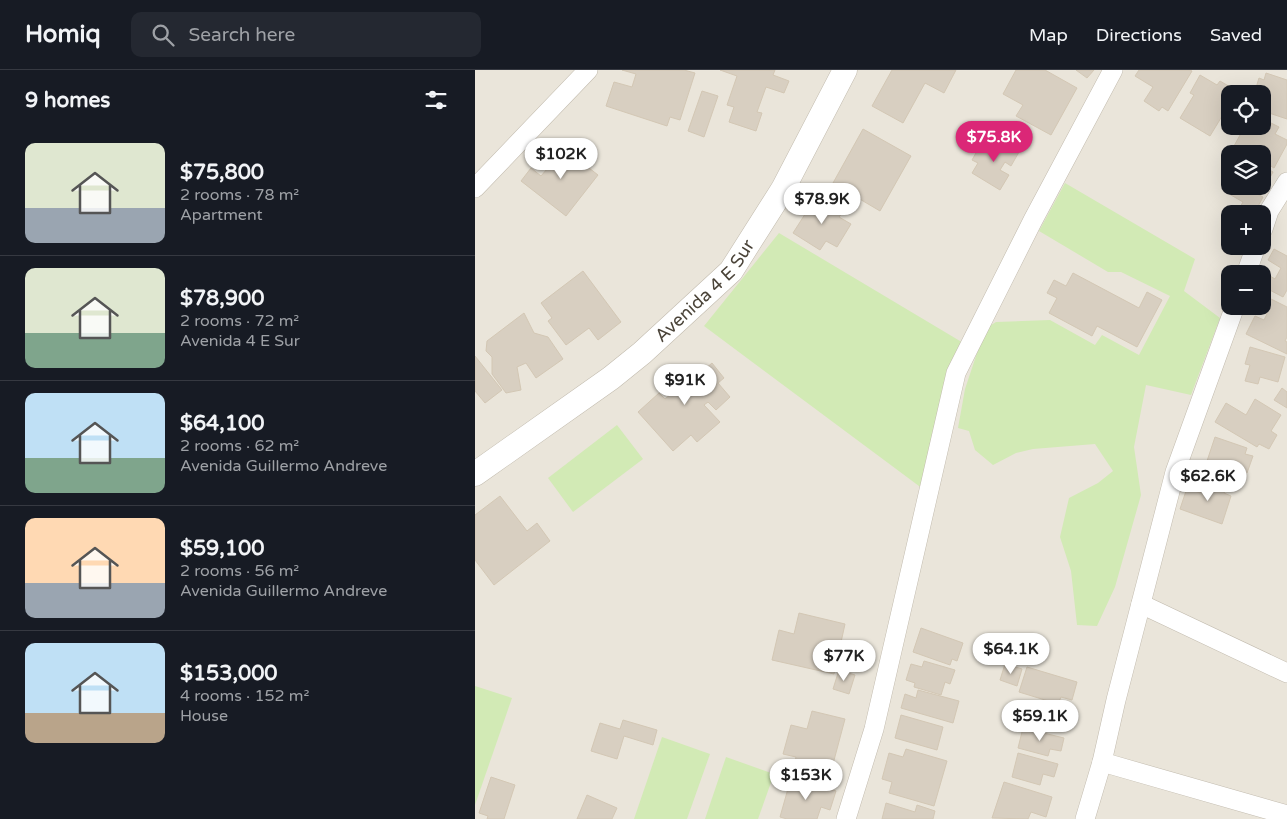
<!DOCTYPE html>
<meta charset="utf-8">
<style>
body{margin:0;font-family:"Varela Round",sans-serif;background:#242831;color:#f1f3f6;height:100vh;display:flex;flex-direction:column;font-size:19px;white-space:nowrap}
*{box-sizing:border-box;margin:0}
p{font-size:16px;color:#9ea1a6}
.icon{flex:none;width:28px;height:28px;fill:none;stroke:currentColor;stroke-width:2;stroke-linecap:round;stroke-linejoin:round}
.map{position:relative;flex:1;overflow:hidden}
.details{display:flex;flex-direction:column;background:#171b24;width:475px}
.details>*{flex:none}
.controls{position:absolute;left:746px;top:15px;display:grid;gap:10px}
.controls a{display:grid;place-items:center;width:50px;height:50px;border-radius:10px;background:#171b24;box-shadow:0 5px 20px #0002;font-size:25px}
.price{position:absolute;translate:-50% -42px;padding:0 11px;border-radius:18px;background:#fff;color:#222;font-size:16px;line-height:32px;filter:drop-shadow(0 1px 2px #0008)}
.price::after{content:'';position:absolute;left:50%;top:30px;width:15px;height:11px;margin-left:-8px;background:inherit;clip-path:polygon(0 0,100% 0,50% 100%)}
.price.on{background:#db2777;color:#fff}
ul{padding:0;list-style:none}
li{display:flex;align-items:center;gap:15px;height:125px;padding:0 25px}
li+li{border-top:1px solid #363941}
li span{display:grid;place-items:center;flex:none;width:140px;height:100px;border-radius:10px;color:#555}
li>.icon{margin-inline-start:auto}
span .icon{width:60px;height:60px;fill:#fffc;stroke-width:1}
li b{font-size:21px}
h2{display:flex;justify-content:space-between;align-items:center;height:60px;padding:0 25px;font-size:21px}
header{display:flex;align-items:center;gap:30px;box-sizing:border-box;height:70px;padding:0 25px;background:#171b24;border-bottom:1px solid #363941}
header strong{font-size:24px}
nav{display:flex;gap:28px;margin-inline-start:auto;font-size:18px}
.search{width:350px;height:45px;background:#242831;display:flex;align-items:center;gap:12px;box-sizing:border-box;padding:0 18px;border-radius:10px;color:#9ea1a6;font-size:19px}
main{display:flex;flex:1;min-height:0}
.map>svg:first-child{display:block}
.residential{fill:#eae5da;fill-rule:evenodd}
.green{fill:#d2eab5}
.building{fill:#d8cfc1;stroke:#d3c7b4}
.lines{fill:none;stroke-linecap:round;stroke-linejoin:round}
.minor-casing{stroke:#c2bbae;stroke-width:20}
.tertiary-casing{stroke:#c2bbae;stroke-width:25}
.minor{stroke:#fff;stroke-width:19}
.tertiary{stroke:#fff;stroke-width:24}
.labels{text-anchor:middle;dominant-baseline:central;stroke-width:4;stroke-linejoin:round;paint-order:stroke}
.street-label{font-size:18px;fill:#4b4439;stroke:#fff}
</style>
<header>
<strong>Homiq</strong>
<div class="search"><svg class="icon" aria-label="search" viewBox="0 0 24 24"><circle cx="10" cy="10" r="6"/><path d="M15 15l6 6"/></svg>Search here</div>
<nav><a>Map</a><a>Directions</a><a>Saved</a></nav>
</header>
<main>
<section class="details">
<h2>9 homes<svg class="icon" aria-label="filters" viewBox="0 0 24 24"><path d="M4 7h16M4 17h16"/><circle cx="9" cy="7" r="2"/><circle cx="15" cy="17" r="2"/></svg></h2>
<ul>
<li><span style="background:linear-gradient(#dfe7d0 65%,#9aa5b1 0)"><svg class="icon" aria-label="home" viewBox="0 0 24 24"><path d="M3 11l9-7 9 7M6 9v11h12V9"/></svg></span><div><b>$75,800</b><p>2 rooms · 78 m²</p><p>Apartment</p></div></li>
<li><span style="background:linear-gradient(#dfe7d0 65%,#7fa58c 0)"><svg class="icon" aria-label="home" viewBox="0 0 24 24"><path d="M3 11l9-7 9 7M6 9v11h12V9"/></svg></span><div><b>$78,900</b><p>2 rooms · 72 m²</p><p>Avenida 4 E Sur</p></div></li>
<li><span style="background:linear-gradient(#bfe0f5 65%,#7fa58c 0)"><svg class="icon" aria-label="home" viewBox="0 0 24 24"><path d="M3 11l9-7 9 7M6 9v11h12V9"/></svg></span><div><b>$64,100</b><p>2 rooms · 62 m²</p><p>Avenida Guillermo Andreve</p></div></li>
<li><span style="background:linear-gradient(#ffd9b3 65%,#9aa5b1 0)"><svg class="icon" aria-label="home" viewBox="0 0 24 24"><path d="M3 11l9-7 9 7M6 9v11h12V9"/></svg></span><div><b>$59,100</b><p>2 rooms · 56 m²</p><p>Avenida Guillermo Andreve</p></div></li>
<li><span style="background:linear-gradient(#bfe0f5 70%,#b9a48a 0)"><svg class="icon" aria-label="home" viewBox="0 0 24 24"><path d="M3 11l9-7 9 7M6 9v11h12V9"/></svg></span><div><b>$153,000</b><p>4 rooms · 152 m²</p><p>House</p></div></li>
</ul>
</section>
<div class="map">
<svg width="812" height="749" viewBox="0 0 812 749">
<rect width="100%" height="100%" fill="#f6f3ec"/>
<path class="residential" d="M0 0H812V749H0ZM755 24H788V56H755ZM755 84H788V116H755ZM755 144H788V176H755ZM755 204H788V236H755Z"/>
<g class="green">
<polygon points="590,113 720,189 709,221 745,248 716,325 671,315 659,377 666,425 640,517 622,556 602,555 596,501 585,467 594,428 623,413 638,401 620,374 558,379 541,383 518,395 500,380 494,361 483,358 490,319 510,259 521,252 575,250 620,275 627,265 664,285 695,226 646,202 633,202 564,161"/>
<polygon points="304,163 490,274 448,419 229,256"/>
<polygon points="142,355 168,389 98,442 73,408"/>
<polygon points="0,616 37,628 0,735"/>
<polygon points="187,667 235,684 212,749 159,749"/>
<polygon points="251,687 299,704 283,749 230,749"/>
</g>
<g class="building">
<polygon points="147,0 209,0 220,3 205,50 195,47 192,56 131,36 139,12 157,17 161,4"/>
<polygon points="245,0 300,0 298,5 314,11 309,23 291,17 282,42 287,43 281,61 254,52 259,37 252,35 262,6"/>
<polygon points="417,0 481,0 469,23 450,13 428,53 397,36"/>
<polygon points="541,0 570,0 602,18 576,65 541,46 548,35 528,24"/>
<polygon points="601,0 619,0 612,8"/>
<polygon points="664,0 715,0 717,1 693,41 687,37 684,41 669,31 678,17 660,6"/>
<polygon points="791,3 812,10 812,49 788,41 788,24 780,21 784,8 789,10"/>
<polygon points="725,5 742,15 745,11 762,21 761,24 755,24 755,33 735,66 705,48 719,25 715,23"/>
<polygon points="227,21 243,26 229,67 213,61"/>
<polygon points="788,49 804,57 800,64 812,70 812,74 799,98 788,91 788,84 774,84 759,76 770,56 788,56"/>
<polygon points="388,59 436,86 405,141 383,128 378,136 365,129 370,120 358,113"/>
<polygon points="520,69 544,82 536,96 530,92 525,100 534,105 525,120 497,103 503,93 497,90 506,74 514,79"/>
<polygon points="82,73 123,105 91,146 46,111 56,98 66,106 78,92 65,81 70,75 79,83"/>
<polygon points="788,96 798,102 792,113 788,110"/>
<polygon points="755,110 755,116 781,116 778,122 788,127 779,144 773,144 764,139 768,132 749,121"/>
<polygon points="341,127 367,143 364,147 376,154 362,177 351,171 345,180 318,163"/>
<polygon points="799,179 812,186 812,220 808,227 789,217 795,206 800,209 806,198 793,190"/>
<polygon points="108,201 146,252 123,270 114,258 91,275 73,251 77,248 66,233"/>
<polygon points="598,203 664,238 672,222 687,230 662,277 622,256 617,266 574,243 582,228 572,223 579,210 591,216"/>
<polygon points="792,227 812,237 812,267 810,271 812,272 812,284 771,264 780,246 789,250 792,244 785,241"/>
<polygon points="49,243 59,263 73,267 88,289 61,308 51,293 42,297 46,320 31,323 17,304 17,287 11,281 12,271"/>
<polygon points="775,277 810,287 803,312 785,307 783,314 770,311 775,295 770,294"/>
<polygon points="0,286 27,320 10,333 0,321"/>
<polygon points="237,293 249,308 243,313 255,327 241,340 233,332 229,335 245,352 222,372 216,365 198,381 163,342 184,323 190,329 196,324 181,307 195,295 212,315"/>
<polygon points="807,318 812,322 812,338 799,330"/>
<polygon points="780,329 806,345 796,361 802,365 794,379 784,374 782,377 740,352 751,333 771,345"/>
<polygon points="740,367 772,378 770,384 778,386 772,403 766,402 763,411 729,400"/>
<polygon points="730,408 751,416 749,423 756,426 747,454 705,439 712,418 725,423"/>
<polygon points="25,426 52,461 62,453 75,471 19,515 0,490 0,445"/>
<polygon points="324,543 370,554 359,604 297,590 304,560 319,564"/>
<polygon points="446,558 488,573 482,591 477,589 475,595 438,582"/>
<polygon points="449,591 480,600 475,614 470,612 466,625 439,617 440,613 431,610 436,594 447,597"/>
<polygon points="530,594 547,599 542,616 525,610"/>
<polygon points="552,597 602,612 597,630 586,627 583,634 544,622"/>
<polygon points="364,600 380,605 374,624 358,619"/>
<polygon points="443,620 484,631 478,653 426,638 430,624 441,628"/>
<polygon points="552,631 595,641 591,655 581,653 579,660 547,653"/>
<polygon points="337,641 370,649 354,709 330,703 331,699 319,696 321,687 308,684 316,655 332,659"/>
<polygon points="426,645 468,657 462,680 420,668"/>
<polygon points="148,650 182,660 178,675 149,666 142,689 116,681 125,653 145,659"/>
<polygon points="548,658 589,668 586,681 575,679 573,686 543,678"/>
<polygon points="431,679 472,691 459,736 414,723 417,712 407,709 414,683 428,687"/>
<polygon points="543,683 583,694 579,707 568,704 565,715 537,707"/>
<polygon points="16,707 40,715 29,749 12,749 13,746 4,743"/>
<polygon points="316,708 361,721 355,740 346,737 342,749 312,749 305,747"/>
<polygon points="529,712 577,727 571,747 556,742 553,749 517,748"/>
<polygon points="112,725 142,738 137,749 102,749"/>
<polygon points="411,733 440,742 442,735 460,741 458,749 407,749"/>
</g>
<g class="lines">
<g class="minor-casing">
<g id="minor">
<polyline points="0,118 113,0"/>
<polyline points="788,159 794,141 812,112"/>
<polyline points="771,204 781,176"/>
<polyline points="666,534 812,603"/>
<polyline points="627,692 812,745"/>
<polyline points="371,749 399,659 481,303 558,150 638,0"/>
<polyline points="610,749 627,692 641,630 700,402 760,236"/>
</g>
</g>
<g class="tertiary-casing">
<g id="tertiary">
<path id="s1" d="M0 404 136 308 167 283 256 201 308 119 370 0"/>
</g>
</g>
<use href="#minor" class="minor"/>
<use href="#tertiary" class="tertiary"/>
</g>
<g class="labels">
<g class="street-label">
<text stroke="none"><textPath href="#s1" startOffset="295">Avenida 4 E Sur</textPath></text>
</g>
</g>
</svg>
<div class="controls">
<a><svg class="icon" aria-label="locate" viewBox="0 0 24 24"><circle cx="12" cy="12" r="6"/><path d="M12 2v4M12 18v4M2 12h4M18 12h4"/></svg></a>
<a><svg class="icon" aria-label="layers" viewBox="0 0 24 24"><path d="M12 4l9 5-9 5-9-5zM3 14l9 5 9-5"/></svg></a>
<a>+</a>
<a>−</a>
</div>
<b class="price on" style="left:519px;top:93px">$75.8K</b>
<b class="price" style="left:86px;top:110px">$102K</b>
<b class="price" style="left:347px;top:155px">$78.9K</b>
<b class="price" style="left:210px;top:336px">$91K</b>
<b class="price" style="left:733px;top:432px">$62.6K</b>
<b class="price" style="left:536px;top:605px">$64.1K</b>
<b class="price" style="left:369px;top:612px">$77K</b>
<b class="price" style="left:565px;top:672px">$59.1K</b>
<b class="price" style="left:331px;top:731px">$153K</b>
</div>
</main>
